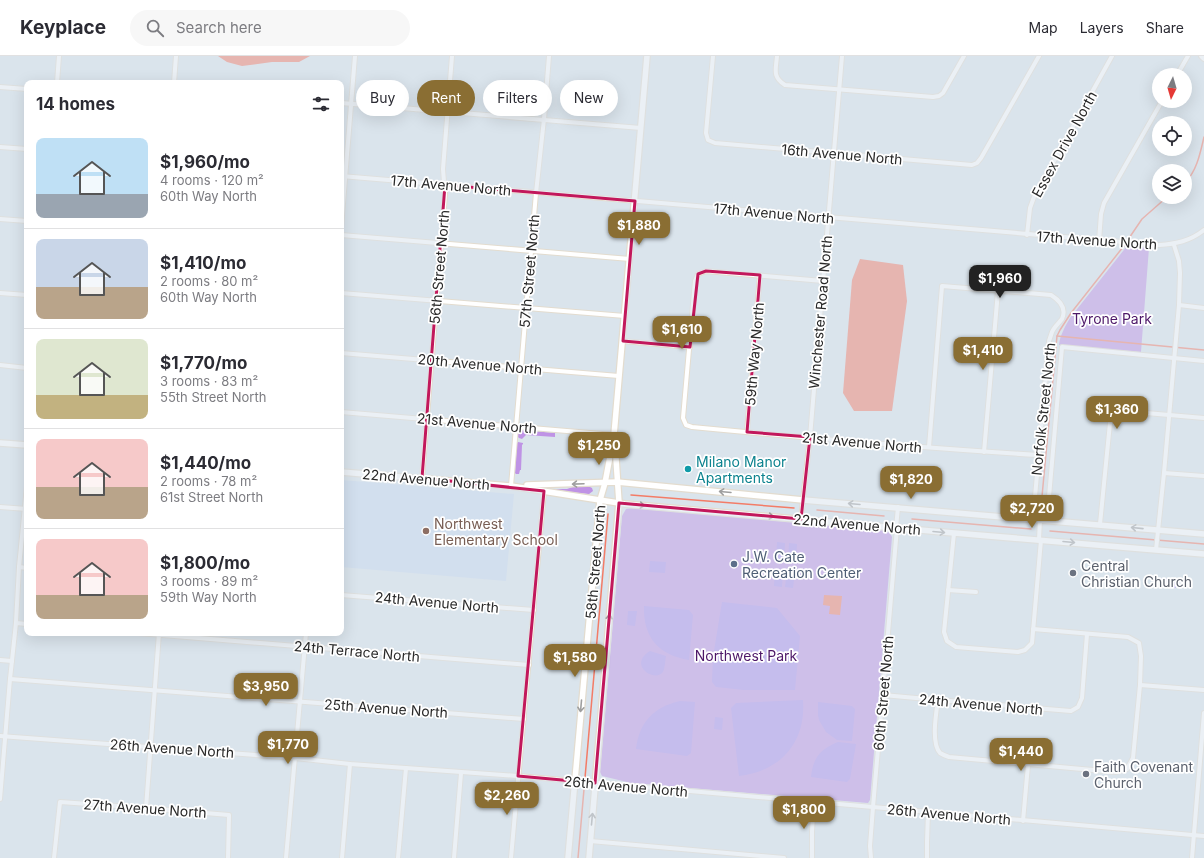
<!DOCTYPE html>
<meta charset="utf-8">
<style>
body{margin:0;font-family:Inter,sans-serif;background:#f7f7f7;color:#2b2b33;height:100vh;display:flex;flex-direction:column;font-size:15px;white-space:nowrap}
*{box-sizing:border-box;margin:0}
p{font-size:13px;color:#7c7c81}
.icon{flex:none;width:22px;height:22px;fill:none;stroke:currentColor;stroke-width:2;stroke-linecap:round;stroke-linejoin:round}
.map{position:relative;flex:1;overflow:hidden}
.drawer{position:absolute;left:24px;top:24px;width:320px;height:556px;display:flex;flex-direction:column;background:#fff;border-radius:8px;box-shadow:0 4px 16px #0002}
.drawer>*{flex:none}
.hud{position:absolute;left:356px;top:24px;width:380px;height:36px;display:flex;gap:8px}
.needle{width:26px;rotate:185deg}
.fabs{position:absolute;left:1152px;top:12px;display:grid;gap:8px}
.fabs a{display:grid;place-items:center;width:40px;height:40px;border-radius:50%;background:#fff;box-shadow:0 4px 16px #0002;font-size:20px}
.price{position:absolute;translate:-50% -34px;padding:0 9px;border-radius:8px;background:#8a6e33;color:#fff;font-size:13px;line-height:26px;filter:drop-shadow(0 1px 2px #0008)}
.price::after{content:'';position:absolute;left:50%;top:24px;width:12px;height:9px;margin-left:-6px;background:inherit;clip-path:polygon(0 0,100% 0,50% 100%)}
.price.active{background:#222;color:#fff}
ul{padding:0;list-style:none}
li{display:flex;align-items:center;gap:12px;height:100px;padding:0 12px}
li+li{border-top:1px solid #e1e1e2}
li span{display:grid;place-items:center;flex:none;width:112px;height:80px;border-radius:8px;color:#555}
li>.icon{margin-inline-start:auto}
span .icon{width:48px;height:48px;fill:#fffc;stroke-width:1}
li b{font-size:17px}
h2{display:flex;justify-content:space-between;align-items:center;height:48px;padding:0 12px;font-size:17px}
.chip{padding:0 14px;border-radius:18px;background:#fff;box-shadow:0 4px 16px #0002;font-size:14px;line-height:36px}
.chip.active{background:#8a6e33;color:#fff}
header{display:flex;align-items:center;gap:24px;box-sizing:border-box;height:56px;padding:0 20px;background:#fff;border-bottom:1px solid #e1e1e2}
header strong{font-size:19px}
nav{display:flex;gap:22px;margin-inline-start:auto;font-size:14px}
.search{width:280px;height:36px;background:#f7f7f7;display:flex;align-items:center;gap:10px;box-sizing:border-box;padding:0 14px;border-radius:22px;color:#7c7c81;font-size:15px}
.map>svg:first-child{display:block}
.education{fill:#c8d9ef}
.green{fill:#bf93e5}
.pitch{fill:#ab8eed}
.water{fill:#f37c67}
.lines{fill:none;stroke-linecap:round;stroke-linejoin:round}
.stream{stroke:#f37c67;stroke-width:1.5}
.street-casing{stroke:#e3dccf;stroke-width:6}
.secondary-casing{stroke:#e3dccf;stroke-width:8}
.street{stroke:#fff;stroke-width:4}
.secondary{stroke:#fff;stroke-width:5.5}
.oneway{stroke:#9f9f9f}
.marked{fill:none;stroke:#c2185b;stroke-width:3;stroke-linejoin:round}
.culture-dot{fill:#0f9aa8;stroke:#fff;stroke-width:1.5}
.education-dot{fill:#8d6e63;stroke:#fff;stroke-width:1.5}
.service-dot{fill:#5c6f8a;stroke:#fff;stroke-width:1.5}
.worship-dot{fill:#6b7280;stroke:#fff;stroke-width:1.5}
.labels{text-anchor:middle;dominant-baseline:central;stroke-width:3.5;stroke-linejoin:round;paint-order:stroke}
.street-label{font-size:14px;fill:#292929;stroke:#fff}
.park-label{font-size:14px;fill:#4d1768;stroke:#fff}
.culture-label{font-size:14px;fill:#0d838f;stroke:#fff;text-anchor:start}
.education-label{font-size:14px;fill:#785e54;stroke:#fff;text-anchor:start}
.service-label{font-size:14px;fill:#4e5e75;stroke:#fff;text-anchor:start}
.worship-label{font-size:14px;fill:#5b616d;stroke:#fff;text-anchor:start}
</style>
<header>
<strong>Keyplace</strong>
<div class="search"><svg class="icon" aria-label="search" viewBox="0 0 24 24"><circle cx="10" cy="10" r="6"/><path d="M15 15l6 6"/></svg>Search here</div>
<nav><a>Map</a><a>Layers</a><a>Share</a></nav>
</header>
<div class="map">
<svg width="1204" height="802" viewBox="0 0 1204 802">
<rect width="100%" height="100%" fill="#dae4ec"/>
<polygon class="education" points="341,424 514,438 506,525 341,511"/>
<g class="green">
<path d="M1127 190 1149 192 1141 296 1059 289C1060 279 1065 271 1070 262Z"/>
<polygon points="521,374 555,377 555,381 526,379 522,383 519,382 518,381 518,376"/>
<polygon points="518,386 523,387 523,388 522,389 521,414 520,414 519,418 516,418 515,417 517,387"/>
<polygon points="576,430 590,431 592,432 593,435 589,438 569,436 556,436 555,435 556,433 567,433"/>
<polygon points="631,452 883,474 890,477 892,481 870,744 868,747 631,727 602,720 600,716 622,460 626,453"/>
</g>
<g class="pitch">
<polygon points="777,486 785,487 784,504 776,503"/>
<polygon points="789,487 797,488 796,505 788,505"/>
<polygon points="650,505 666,506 665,517 649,516"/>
<polygon points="775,513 783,514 782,531 774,530"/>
<polygon points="787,514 795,515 793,532 785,531"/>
<polygon points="1161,522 1177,523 1176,532 1160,531"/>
<polygon points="722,546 777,552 800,580 795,634 744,634 716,631 712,626 713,601"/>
<path d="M644 550 689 554 693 559 689 604C659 599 643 582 644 550Z"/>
<polygon points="628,555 637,555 635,570 627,569"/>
<path d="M650 595 666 600C665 605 665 612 663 616 655 627 627 609 650 595Z"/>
<path d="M803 644C806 686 781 715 739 720L731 652 736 647Z"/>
<path d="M680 645 695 646 691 697 687 700 636 693C639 666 654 651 680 645Z"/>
<polygon points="818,646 852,650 855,653 852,685 837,684 826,676 819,664 818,659"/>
<polygon points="715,661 723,662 722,674 714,673"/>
<path d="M838 686 856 688 850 723 847 726 811 721C813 702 820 693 838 686Z"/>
</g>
<g class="water">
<polygon points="218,0 310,0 299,6 272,6 242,10 227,6"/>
<polygon points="860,203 903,209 907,245 892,355 854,355 843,337 852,224"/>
<polygon points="824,539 842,540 840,559 829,558 830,550 823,549"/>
</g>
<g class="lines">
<g class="stream">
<path d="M1185 127C1197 114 1200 98 1204 81"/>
<polyline points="1057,280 1204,294"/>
<polyline points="631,439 794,452"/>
<polyline points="1041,451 1057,280 1060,274 1071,257 1123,191 1142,163 1167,141"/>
<polyline points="817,454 884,460"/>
<polyline points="912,463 1031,473"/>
<polyline points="1050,475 1204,488"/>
<polyline points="578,802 608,458"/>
</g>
<g class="street-casing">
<g id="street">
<polyline points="713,0 706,77 708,84 715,87 972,109 977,107 981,102 1039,0"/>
<path d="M777 0C776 13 772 21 785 29L933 41 939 40 943 37 964 0"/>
<polyline points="1177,19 1188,0"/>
<polyline points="57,27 59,0"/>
<polyline points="174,27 176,0"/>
<polyline points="0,31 27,33"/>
<polyline points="341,47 641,72"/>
<polyline points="0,91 27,93"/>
<path d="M341 120 1159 189C1176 188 1190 185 1204 174"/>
<polyline points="0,163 27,165"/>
<polyline points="341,172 355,0"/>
<polyline points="341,179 630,203"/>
<polyline points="1027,179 1030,152 1034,141 1112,0"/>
<polyline points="1099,185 1101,158 1104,147 1162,45"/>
<path d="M823 225 706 215 698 218 695 225 683 362 686 369 692 371C807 382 923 392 1038 399"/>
<polyline points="0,237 27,239"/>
<polyline points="341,237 625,260"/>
<polyline points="1179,249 1204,252"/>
<polyline points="623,285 690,291"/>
<polyline points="341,297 619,320"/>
<polyline points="0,309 27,312"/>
<polyline points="341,356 614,379"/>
<polyline points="747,376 760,219"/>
<path d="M929 391 942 230 1051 239C1059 244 1067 252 1062 263 1059 267 1054 271 1052 276 1051 279 1050 282 1049 285L1033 463"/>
<polyline points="984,396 998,235"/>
<polyline points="1164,417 1204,420"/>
<polyline points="422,422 445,139 443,113 452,0"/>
<polyline points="511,430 536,137 544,63 549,0"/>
<polyline points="0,451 27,453"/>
<polyline points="801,463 810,381 842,0"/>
<polyline points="1047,464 1062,291 1204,305"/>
<path d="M1100 468 1110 367C1113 358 1113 357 1123 355L1204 362"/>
<polyline points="896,472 898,451"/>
<polyline points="954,477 944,576 947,585 956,591 1018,596 1025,594 1032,587 1041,484"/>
<polyline points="1039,484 1040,463"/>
<polyline points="1156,494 1164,417 1179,249 1180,217 1179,205 1174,189"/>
<polyline points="19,511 27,512"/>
<polyline points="948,534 976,536"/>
<polyline points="341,539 534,554"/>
<polyline points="16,567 27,568"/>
<polyline points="138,577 529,609"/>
<polyline points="0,604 12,605"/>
<polyline points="10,623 524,663"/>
<polyline points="1140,629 1204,634"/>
<polyline points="883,639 938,644 1071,655 1078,651 1082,642 1087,578"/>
<path d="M938 644C936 658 931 687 940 697 943 699 946 700 949 701L1115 716 1127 713 1133 702 1140 629 1141 600 1139 587 1128 581 1033 573"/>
<polyline points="0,680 295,702 350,708 518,720 1204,780"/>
<polyline points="0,743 10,623 16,567 19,511 27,430"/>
<polyline points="146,752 159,577"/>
<polyline points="1023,765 1028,709"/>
<polyline points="590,785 784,802"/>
<polyline points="54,802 60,746 146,752 229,759 228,802"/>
<polyline points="286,802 306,577"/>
<polyline points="342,802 350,708"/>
<polyline points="398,802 406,712"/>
<polyline points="454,802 461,717"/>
<polyline points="511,802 544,435"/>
<polyline points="812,802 812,775 814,746"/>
<polyline points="871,802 870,790 873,751 897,472"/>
<polyline points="927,802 927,786 928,756"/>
<polyline points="1192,802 1204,657"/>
</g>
</g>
<g class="secondary-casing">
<g id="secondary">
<polyline points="1202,0 1204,2"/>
<polyline points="0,387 27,389"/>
<polyline points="341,416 511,430 625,448 954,477 1204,498"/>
<polyline points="527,429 617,426 803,444 1204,478"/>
<polyline points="568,802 600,444 605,427 614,379 647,0"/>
<polyline points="589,802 619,447 615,388"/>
</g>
</g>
<use href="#street" class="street"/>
<use href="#secondary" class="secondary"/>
</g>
<defs><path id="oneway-shaft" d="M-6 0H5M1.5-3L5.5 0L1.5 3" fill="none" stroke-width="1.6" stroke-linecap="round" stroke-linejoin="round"/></defs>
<g class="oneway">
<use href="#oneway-shaft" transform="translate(578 428) rotate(178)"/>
<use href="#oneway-shaft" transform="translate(725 436) rotate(-175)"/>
<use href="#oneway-shaft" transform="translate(854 448) rotate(-175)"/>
<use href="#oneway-shaft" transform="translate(639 449) rotate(5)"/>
<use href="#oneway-shaft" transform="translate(768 460) rotate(5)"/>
<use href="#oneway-shaft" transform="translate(1137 472) rotate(-174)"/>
<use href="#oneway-shaft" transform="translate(939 476) rotate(5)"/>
<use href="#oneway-shaft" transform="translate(1069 486) rotate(5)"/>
<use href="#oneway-shaft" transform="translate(609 564) rotate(-85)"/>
<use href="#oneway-shaft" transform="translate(581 650) rotate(95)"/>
<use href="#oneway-shaft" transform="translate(592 763) rotate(-85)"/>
</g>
<path d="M0 0H1204V802H0ZM445 129 635 145 623 285 690 291 698 218 706 215 760 219 747 376 810 381 801 463 619 447 595 727 518 720 544 435 422 422Z" fill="#dae4ec" fill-opacity=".55" fill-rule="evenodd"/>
<path class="marked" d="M445 129 635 145 623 285 690 291 698 218 706 215 760 219 747 376 810 381 801 463 619 447 595 727 518 720 544 435 422 422Z"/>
<circle class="culture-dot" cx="688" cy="413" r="4"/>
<circle class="education-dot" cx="426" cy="475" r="4"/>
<circle class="service-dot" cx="734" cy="508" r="4"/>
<g class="worship-dot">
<circle cx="1073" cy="517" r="4"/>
<circle cx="1086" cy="718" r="4"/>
</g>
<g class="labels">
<g class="street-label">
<text transform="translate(1064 88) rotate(-61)">Essex Drive North</text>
<text transform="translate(842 98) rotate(5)">16th Avenue North</text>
<text transform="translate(451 129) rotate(5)">17th Avenue North</text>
<text transform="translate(774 157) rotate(5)">17th Avenue North</text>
<text transform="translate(1097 184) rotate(4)">17th Avenue North</text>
<text transform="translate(439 211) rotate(-85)">56th Street North</text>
<text transform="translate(529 215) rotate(-85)">57th Street North</text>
<text transform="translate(820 256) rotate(-85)">Winchester Road North</text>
<text transform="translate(754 298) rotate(-85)">59th Way North</text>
<text transform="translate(480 308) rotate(5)">20th Avenue North</text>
<text transform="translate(1043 353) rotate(-84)">Norfolk Street North</text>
<text transform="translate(477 367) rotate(5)">21st Avenue North</text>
<text transform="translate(862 386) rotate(5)">21st Avenue North</text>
<text transform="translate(426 423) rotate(5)">22nd Avenue North</text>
<text transform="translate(857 468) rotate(5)">22nd Avenue North</text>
<text transform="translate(595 506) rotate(-85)">58th Street North</text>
<text transform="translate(437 546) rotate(5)">24th Avenue North</text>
<text transform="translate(357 595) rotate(5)">24th Terrace North</text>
<text transform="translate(883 637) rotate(-85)">60th Street North</text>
<text transform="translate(981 648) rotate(5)">24th Avenue North</text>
<text transform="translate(386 652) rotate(4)">25th Avenue North</text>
<text transform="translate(172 692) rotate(4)">26th Avenue North</text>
<text transform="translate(626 730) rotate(5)">26th Avenue North</text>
<text transform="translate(145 752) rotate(4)">27th Avenue North</text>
<text transform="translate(949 758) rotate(5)">26th Avenue North</text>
</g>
<g class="park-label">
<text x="1112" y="262">Tyrone Park</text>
<text x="746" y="599">Northwest Park</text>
</g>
<g class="culture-label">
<text x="696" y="405">Milano Manor<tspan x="696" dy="16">Apartments</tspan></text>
</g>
<g class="education-label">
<text x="434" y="467">Northwest<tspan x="434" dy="16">Elementary School</tspan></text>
</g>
<g class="service-label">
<text x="742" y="500">J.W. Cate<tspan x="742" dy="16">Recreation Center</tspan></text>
</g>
<g class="worship-label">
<text x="1081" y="509">Central<tspan x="1081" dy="16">Christian Church</tspan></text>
<text x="1094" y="710">Faith Covenant<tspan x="1094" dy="16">Church</tspan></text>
</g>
</g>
</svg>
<div class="fabs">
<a><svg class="needle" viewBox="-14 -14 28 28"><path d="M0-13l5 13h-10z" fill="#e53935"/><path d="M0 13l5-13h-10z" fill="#7c7c81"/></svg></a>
<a><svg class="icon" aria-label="locate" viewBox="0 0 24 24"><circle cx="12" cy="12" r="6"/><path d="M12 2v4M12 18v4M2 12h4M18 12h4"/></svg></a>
<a><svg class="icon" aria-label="layers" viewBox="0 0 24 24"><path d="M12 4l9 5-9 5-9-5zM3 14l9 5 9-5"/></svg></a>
</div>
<b class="price" style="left:639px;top:190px">$1,880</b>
<b class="price active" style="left:1000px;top:243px">$1,960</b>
<b class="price" style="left:682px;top:294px">$1,610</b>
<b class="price" style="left:983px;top:315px">$1,410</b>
<b class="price" style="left:1117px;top:374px">$1,360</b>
<b class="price" style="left:599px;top:410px">$1,250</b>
<b class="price" style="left:911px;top:444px">$1,820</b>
<b class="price" style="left:1032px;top:473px">$2,720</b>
<b class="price" style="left:575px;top:622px">$1,580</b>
<b class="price" style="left:266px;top:651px">$3,950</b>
<b class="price" style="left:288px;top:709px">$1,770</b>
<b class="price" style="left:1021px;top:716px">$1,440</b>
<b class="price" style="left:507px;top:760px">$2,260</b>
<b class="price" style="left:804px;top:774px">$1,800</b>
<div class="hud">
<a class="chip">Buy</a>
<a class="chip active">Rent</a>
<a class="chip">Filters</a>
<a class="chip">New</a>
</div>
<section class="drawer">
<h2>14 homes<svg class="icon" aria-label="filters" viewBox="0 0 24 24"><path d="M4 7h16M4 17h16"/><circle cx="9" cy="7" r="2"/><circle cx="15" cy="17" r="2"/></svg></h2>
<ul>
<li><span style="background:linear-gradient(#bfe0f5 70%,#9aa5b1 0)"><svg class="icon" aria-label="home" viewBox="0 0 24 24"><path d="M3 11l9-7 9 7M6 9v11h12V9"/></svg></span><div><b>$1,960/mo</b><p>4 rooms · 120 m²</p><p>60th Way North</p></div></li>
<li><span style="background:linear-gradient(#c9d6e8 60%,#b9a48a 0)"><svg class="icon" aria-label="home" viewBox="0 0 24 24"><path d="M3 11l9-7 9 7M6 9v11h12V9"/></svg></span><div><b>$1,410/mo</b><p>2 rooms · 80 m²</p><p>60th Way North</p></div></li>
<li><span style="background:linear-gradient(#dfe7d0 70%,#c2b280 0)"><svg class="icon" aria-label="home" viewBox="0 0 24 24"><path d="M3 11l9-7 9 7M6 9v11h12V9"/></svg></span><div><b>$1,770/mo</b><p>3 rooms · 83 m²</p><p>55th Street North</p></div></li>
<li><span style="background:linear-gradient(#f6c9c9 60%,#b9a48a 0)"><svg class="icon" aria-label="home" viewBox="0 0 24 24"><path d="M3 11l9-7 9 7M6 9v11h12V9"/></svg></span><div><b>$1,440/mo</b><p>2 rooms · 78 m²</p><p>61st Street North</p></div></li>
<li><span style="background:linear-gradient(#f6c9c9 70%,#b9a48a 0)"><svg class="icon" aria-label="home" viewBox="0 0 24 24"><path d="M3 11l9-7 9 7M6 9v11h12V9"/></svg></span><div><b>$1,800/mo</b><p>3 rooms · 89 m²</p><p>59th Way North</p></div></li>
</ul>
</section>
</div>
